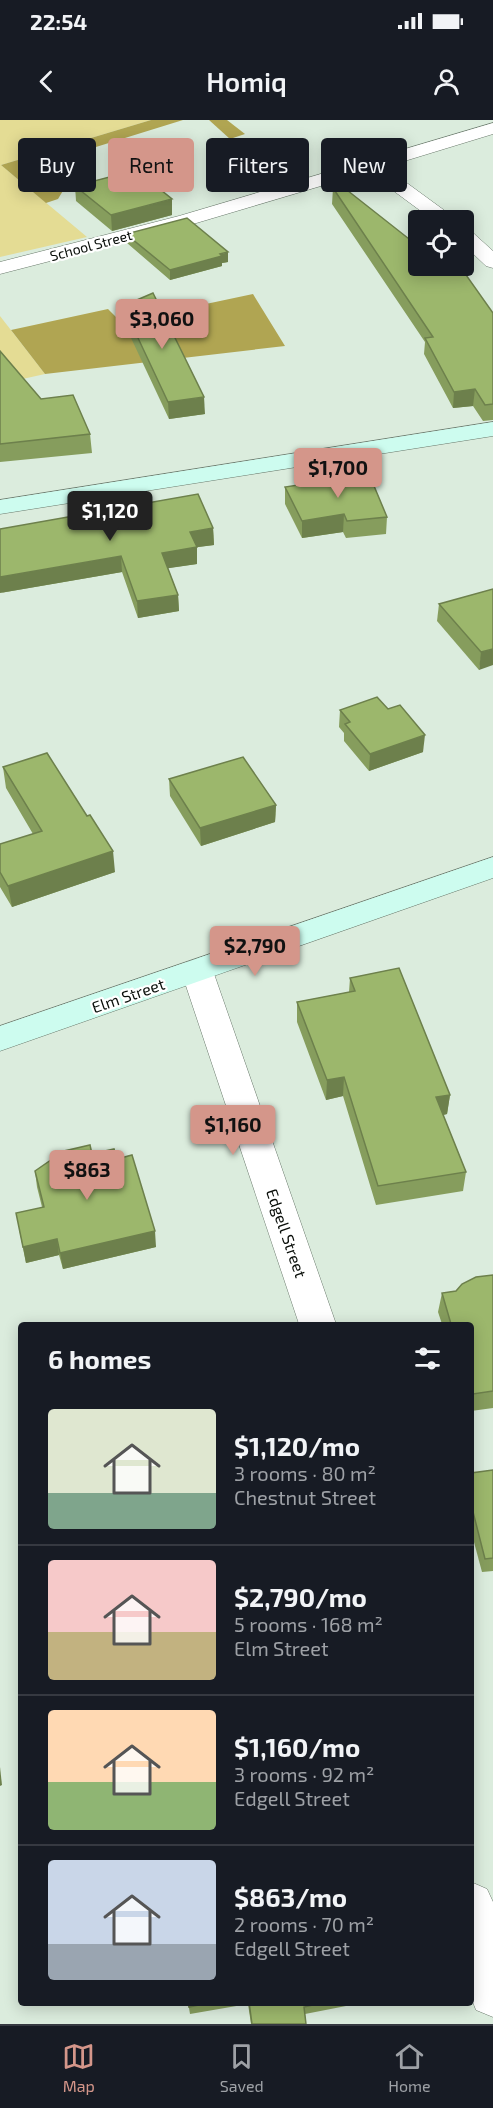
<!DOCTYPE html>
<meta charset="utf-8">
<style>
body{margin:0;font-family:"Exo 2",sans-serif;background:#242831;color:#f1f3f6;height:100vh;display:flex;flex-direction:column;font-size:22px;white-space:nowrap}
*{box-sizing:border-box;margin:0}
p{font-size:20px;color:#9ea1a6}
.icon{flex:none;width:33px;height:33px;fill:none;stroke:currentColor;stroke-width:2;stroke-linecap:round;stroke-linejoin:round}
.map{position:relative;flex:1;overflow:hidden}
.details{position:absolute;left:18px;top:1202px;width:456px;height:684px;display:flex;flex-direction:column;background:#171b24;border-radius:6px;box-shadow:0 3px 15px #0003}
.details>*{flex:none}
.guide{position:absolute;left:18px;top:18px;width:458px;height:54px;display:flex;gap:12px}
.tools{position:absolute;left:408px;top:90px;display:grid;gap:12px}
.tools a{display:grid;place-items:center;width:66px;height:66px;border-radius:6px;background:#171b24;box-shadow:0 3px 15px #0003;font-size:30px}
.price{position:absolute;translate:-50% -51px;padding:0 14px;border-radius:6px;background:#d4968a;color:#111;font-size:20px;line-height:39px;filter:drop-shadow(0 2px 3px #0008)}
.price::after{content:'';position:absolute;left:50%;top:36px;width:18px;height:14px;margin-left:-9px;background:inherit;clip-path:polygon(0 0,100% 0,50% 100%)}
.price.active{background:#222;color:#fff}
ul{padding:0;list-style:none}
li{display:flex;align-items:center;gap:18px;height:150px;padding:0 30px}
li+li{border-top:2px solid #363941}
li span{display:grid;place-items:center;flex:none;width:168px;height:120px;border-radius:6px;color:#555}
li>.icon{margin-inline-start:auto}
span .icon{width:72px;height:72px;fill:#fffc;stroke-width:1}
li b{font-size:26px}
h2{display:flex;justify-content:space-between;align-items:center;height:72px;padding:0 30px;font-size:26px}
.pill{padding:0 21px;border-radius:6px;background:#171b24;box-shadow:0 3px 15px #0003;font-size:21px;line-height:54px}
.pill.active{background:#d4968a;color:#111}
.status{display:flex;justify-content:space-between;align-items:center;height:42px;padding:0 30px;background:#171b24;direction:ltr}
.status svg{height:16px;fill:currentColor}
header{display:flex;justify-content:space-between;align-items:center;height:78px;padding:0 30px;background:#171b24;font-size:27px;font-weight:600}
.tab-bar{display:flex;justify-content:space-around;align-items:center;height:84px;border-top:2px solid #363941;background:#171b24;font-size:16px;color:#9ea1a6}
.tab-bar a{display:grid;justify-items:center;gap:3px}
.tab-bar .active{color:#d4968a}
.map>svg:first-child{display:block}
.green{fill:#e4dc94}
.forest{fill:#b0a552}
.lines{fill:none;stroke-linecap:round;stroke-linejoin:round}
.street-casing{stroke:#6a796c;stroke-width:1}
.secondary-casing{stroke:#6a796c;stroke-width:1}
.street{fill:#fff;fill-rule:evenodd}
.secondary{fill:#cdfcef;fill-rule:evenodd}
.wall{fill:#869d5d}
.shaded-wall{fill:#6d804c}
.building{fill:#9cb76c;stroke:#6d804c;stroke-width:1.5}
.labels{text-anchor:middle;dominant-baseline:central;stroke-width:4.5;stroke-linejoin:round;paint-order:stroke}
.far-street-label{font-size:14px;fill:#080d08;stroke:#fff}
.street-label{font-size:16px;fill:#080d08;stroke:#fff}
</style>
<div class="status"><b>22:54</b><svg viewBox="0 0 49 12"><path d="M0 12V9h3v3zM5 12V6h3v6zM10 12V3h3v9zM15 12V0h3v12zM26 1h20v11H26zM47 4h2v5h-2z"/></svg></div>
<header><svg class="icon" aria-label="back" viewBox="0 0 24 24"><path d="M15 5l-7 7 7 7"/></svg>Homiq<svg class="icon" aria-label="person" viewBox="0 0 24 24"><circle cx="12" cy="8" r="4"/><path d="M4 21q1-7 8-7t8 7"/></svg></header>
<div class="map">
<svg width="493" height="1904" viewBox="0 0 493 1904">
<rect width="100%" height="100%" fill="#dbecdd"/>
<g class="green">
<polygon points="0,0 151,0 1,45 87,117 0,137"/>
<polygon points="0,196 45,254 0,264"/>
</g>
<g class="forest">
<polygon points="151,0 183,0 54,40 70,59 58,79 46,83 1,45"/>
<polygon points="209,0 227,0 245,14 230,19"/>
<polygon points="253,174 285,226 45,254 11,210 108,189 121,202"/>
</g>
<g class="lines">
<g class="street-casing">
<g id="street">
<polygon points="493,3 493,14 385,47 452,96 454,100 433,100 368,52 193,104 0,154 0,142 179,96"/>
<polygon points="464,109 471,111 493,131 493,148 486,146 464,125"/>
<polygon points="197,839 208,843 213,851 336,1204 299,1204 181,851 186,843"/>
<polygon points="471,1762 487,1769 493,1782 493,1897 476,1890 471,1877"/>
</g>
</g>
<g class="secondary-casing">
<g id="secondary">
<polygon points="493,302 493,316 0,394 0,380"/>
<polygon points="493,737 493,758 0,931 0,906"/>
</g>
</g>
<use href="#street" class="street"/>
<use href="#secondary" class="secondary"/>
</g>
<g class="wall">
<polygon points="75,66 172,95 112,111 76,81"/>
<polygon points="333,68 493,193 493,300 483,301 473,286 453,288 424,234 425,222 332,84"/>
<polygon points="126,114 228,142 222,143 222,146 170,160 127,123"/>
<polygon points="123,186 205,294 169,299 124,203"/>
<polygon points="0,231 41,279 90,314 92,333 0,342"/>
<polygon points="285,367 387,397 386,414 346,418 343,412 302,418 285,384"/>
<polygon points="213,408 214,425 197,427 197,444 168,448 178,475 179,491 138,498 122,452 0,473"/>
<polygon points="493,469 479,550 437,501 439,484"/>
<polygon points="388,589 423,632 369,651 344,621 344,613 339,607 340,590"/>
<polygon points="3,647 115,752 12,787 0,767 0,724 33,714 6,668"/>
<polygon points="169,659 276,685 275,702 201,726 170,676"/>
<polygon points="350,858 450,975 447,994 443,995 466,1052 463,1071 376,1085 343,976 326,980 297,902 297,882 349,872"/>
<polygon points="92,1034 117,1039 156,1127 63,1149 59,1135 26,1143 19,1109 42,1087 37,1067 35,1051"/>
<polygon points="493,1155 493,1288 471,1291 471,1204 442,1204 438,1192 442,1173 456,1171"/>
<polygon points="493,1350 493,1451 482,1452 471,1411 471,1353"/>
<polygon points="188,1882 347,1882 346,1886 305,1894 306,1904 251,1904 248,1884 190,1894"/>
</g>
<g class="shaded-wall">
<polygon points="172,79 172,95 112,111 111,95"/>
<polygon points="228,132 228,142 222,143 222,146 170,160 170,150"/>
<polygon points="475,269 473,286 453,288 454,272"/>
<polygon points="204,277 205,294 169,299 168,282"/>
<polygon points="344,394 343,412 302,418 302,401"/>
<polygon points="213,408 214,425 191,428 190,412"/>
<polygon points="197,427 197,444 163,449 162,433"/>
<polygon points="121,436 122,452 0,473 0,457"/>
<polygon points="178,475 179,491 138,498 137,481"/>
<polygon points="493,529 493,545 479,550 481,532"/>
<polygon points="425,615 423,632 369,651 370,634"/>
<polygon points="276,685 275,702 201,726 200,708"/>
<polygon points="113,731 115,752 12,787 8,766"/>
<polygon points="344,957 343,976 326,980 327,960"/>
<polygon points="450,975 447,994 434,997 436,977"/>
<polygon points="155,1111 156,1127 63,1149 60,1133"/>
<polygon points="57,1119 59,1135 26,1143 23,1127"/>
<polygon points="0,1647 2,1665 0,1666"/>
</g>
<g class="building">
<polygon points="136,50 172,79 111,95 75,66"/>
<polygon points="338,63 418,126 418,146 444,146 454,154 464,152 493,193 493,284 485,285 475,269 454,272 425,218 433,217 333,68"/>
<polygon points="187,98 228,132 220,134 222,136 170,150 126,114"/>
<polygon points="153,173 204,277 168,282 123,186"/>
<polygon points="0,231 41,279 73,275 90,314 0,324"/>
<polygon points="369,354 387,397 347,401 344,394 302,401 285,367"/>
<polygon points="198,374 213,408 190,412 197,427 162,433 178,475 137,481 121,436 0,457 0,409"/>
<polygon points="493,469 493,529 481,532 439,484"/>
<polygon points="377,577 388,589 400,585 425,615 370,634 345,604 350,602 340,590"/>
<polygon points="47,633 87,696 90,695 113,731 8,766 0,752 0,724 42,711 3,647"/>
<polygon points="243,637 276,685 200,708 169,659"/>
<polygon points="399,848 450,975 436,977 466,1052 378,1066 344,957 327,960 297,882 355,871 350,858"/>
<polygon points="90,1025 92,1034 114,1029 117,1039 132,1035 155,1111 60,1133 57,1119 23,1127 16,1093 44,1087 35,1051 64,1031"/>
<polygon points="493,1155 493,1271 473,1274 471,1269 471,1204 451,1204 442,1173 456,1171 462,1164 476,1157"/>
<polygon points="493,1350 493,1438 485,1439 471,1384 471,1353"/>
<polygon points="188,1882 213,1882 189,1887"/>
<polygon points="249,1882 326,1882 304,1887 306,1904 252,1904"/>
</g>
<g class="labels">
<g class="far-street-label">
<text transform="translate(91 125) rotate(-15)">School Street</text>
</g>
<g class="street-label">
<text transform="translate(128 875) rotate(-19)">Elm Street</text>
<text transform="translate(287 1113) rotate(71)">Edgell Street</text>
</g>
</g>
</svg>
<div class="tools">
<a><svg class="icon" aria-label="locate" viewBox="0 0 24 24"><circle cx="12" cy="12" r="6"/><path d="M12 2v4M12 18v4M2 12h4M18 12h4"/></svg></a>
</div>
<b class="price" style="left:162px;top:230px">$3,060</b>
<b class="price" style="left:338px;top:379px">$1,700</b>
<b class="price active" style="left:110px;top:422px">$1,120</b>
<b class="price" style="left:255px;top:857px">$2,790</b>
<b class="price" style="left:233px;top:1036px">$1,160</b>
<b class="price" style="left:87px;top:1081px">$863</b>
<div class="guide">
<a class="pill">Buy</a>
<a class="pill active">Rent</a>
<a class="pill">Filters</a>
<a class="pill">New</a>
</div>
<section class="details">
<h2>6 homes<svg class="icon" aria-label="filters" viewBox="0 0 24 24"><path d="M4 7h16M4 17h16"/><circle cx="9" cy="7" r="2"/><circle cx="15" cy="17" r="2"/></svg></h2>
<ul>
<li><span style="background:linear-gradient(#dfe7d0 70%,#7fa58c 0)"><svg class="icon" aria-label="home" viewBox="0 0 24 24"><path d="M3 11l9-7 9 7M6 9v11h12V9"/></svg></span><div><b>$1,120/mo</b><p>3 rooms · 80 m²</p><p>Chestnut Street</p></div></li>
<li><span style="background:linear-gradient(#f6c9c9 60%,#c2b280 0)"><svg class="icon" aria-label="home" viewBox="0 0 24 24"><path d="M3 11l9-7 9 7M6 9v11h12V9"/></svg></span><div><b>$2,790/mo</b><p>5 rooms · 168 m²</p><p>Elm Street</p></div></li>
<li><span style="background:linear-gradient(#ffd9b3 60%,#8fb573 0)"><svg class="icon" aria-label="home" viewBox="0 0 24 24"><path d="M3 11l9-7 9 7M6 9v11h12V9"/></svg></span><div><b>$1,160/mo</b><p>3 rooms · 92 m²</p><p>Edgell Street</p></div></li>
<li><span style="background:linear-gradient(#c9d6e8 70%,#9aa5b1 0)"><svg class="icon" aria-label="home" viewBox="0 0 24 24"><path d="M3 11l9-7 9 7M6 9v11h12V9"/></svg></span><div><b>$863/mo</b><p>2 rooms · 70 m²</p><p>Edgell Street</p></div></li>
</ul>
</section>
</div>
<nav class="tab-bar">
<a class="active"><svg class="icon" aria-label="map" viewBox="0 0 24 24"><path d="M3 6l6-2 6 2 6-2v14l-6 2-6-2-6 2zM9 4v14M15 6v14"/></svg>Map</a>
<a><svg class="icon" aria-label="saved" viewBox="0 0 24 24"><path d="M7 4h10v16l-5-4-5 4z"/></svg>Saved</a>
<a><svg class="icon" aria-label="home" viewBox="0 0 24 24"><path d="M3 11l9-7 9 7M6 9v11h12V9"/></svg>Home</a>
</nav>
